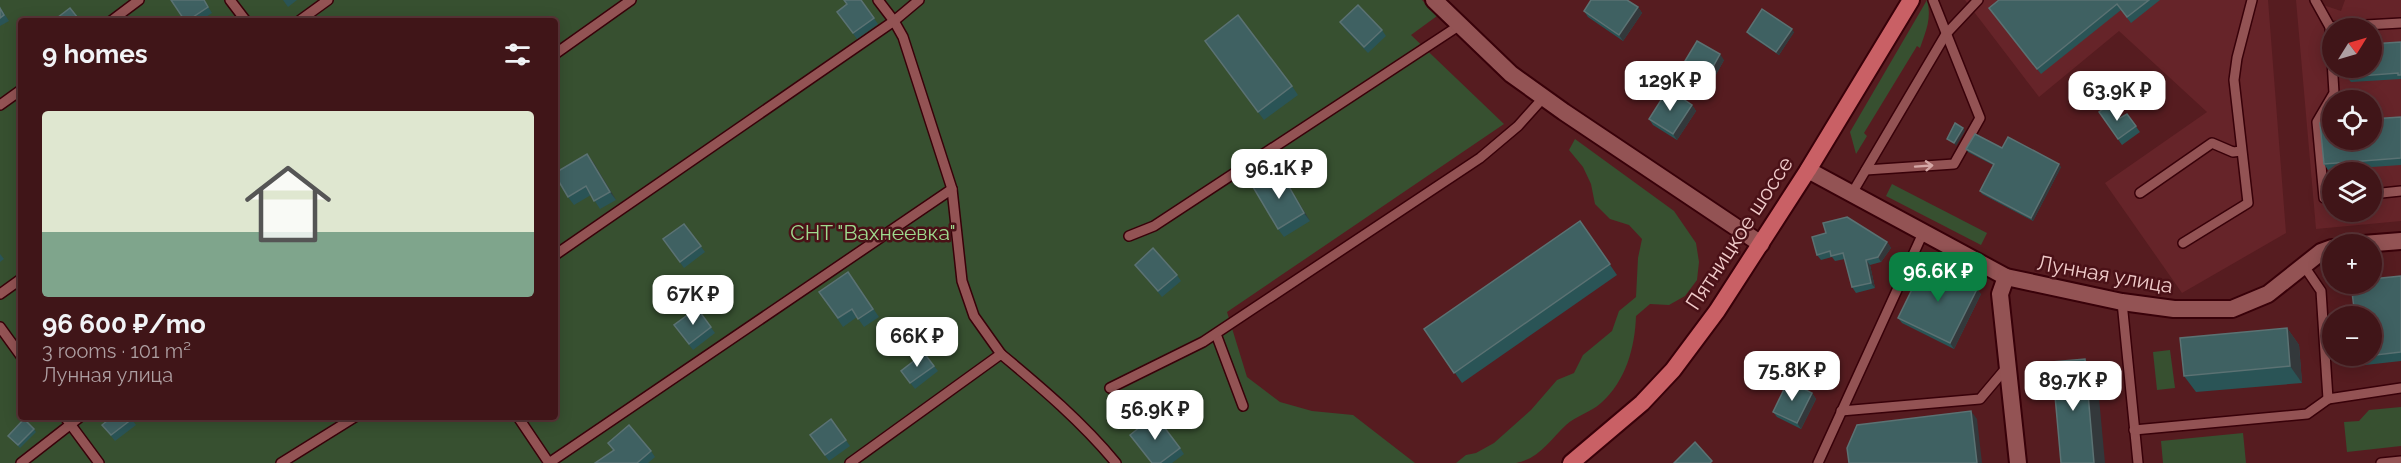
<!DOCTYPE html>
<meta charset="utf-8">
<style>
body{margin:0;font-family:Raleway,sans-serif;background:#471e21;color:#f1f3f6;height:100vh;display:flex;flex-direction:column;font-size:22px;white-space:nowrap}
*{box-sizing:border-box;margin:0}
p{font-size:20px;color:#ae9fa2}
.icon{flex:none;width:33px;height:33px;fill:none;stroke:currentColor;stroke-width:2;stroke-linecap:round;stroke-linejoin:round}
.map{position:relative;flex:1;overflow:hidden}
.side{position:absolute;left:18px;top:18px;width:540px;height:402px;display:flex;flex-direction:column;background:#401518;border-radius:6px;box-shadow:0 3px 15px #0003,0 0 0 2px #593437}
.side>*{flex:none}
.needle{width:39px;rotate:53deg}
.tools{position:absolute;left:2322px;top:18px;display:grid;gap:12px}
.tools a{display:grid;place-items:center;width:60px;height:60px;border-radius:50%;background:#401518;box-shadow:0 3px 15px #0003,0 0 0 2px #593437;font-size:30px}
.price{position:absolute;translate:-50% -51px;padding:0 14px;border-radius:12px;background:#fff;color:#222;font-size:20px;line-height:39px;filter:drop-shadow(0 2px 3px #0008)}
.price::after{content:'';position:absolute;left:50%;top:36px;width:18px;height:14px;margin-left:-9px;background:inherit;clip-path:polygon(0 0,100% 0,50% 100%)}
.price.current{background:#0b8043;color:#fff}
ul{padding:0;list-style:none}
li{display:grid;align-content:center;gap:12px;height:318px;padding:0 24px}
li span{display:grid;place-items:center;height:186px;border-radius:6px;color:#555}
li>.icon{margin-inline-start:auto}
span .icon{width:108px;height:108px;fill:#fffc;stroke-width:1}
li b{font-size:26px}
h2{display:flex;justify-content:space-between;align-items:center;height:72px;padding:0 24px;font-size:26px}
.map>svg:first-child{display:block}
.built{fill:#662429;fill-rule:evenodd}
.green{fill:#375030;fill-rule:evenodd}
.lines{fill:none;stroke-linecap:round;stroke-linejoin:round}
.service-casing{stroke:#380109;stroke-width:12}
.minor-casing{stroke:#380109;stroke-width:20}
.primary-casing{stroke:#380109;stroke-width:20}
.service{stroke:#935354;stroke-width:9}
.minor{stroke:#935354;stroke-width:16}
.primary{stroke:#c96065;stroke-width:16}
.wall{fill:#2a5456}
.shaded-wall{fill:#33383b}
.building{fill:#3f6162;stroke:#5b7273;stroke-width:1.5}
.oneway{stroke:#d5a8a7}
.labels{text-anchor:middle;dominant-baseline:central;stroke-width:5;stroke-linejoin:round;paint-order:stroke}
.park-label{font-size:21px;fill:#9fda8e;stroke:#4a1117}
.street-label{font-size:21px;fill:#f1cccb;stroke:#4a1117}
</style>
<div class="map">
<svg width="2401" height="463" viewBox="0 0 2401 463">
<rect width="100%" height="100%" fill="#561c20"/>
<g class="built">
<polygon points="1965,0 2268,0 2286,233 2182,293 2105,183 2207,112 2119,31 2039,97"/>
<path d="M2296 0H2308L2341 11 2345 0H2401V221L2316 229ZM2332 28H2372V68H2332ZM2332 100H2372V140H2332ZM2332 172H2372V212H2332Z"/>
</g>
<g class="green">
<path d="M0 0H1422L1437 16 1411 35 1504 124 1227 312 1247 377 1280 402 1312 411 1353 415 1415 463H0ZM21 21H555V417H21Z"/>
<path d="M1927 0C1932 18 1926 31 1920 48L1917 46 1864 133 1867 136 1856 154 1850 132Z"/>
<path d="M1575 139 1674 211 1696 243 1699 262 1697 280 1685 296 1669 305 1650 304 1636 316C1635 347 1626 381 1601 403 1591 412 1576 416 1566 425 1551 439 1539 459 1516 463 1497 463 1475 463 1456 463L1466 455 1476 453 1494 443 1531 410 1557 380 1574 373 1583 355 1612 331 1619 311 1636 297 1638 258 1642 239 1629 225 1610 219 1595 204 1591 184 1583 167 1569 150Z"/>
<polygon points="1892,184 1987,233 1981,245 1886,196"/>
<polygon points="2170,350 2175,388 2157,390 2153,352"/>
<polygon points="2401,407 2401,446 2347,452 2344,422 2359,421 2369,410"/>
<polygon points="2243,433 2246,463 2163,463 2161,441"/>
</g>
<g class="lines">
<g class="service-casing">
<g id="service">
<polyline points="230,0 246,21"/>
<polyline points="878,0 894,21 919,0"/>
<polyline points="2315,0 2330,27 2334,93 2317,122 2324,198 2332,197"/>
<polyline points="111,21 139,0"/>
<polyline points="299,21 328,0"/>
<polyline points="2330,27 2401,23"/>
<polyline points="555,54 631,0"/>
<polyline points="0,105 21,90"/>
<polyline points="1866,170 1954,164 1980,118 1933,0"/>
<polyline points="2140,193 2212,143 2233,152 2241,151"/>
<polyline points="2372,194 2401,191"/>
<polyline points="1851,195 1946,34 1978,0"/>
<polyline points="1129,236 1154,226 1460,25"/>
<polyline points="2183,243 2248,203 2234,80 2237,58 2252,0"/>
<polyline points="555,255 894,21 903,37 952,189"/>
<polyline points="2304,266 2321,291 2328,399 2401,388"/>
<polyline points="0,294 21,279"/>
<polyline points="2122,302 2138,463"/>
<polyline points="0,327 21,356"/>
<polyline points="1216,334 1243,406"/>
<polyline points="1110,388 1203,342 1480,158 1518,126 1544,97"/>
<polyline points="1841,411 1980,399 2007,367"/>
<polyline points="65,417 99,463"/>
<polyline points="518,417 549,463"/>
<polyline points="2134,430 2307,414 2328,399"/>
<polyline points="21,463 80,417"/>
<polyline points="281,463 355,417"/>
<polyline points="549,463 952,189 962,281 974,316 1001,354"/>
<path d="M850 463 1001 354C1042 388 1082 422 1116 463"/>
<polyline points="1818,463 1923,233"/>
<polyline points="2381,463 2401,461"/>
</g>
</g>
<g class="minor-casing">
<g id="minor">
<polyline points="1434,0 1511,74 1564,112 1761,244"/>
<polyline points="1808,170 2006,277 2122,302 2174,309 2232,309 2268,294 2321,252 2332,248"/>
<polyline points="2363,244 2401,241"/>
<polyline points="2006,277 2000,294 2018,463"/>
</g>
</g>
<g class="primary-casing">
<polyline id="primary" points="1571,463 1642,403 1673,370 1717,311 1808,170 1911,0"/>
</g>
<use href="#service" class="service"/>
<use href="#minor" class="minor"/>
<use href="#primary" class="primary"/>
</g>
<g class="wall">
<polygon points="204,0 212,13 200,21 185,21"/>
<polygon points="283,0 297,0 288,7"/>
<polygon points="861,0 878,24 857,39 837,12"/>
<polygon points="1999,0 2160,0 2131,23 2121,10 2041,74 1989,8"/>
<polygon points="0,7 9,21 0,26"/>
<polygon points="1638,7 1642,13 1623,41 1588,17 1584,11"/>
<polygon points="1340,22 1382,30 1386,36 1368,53 1344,28"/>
<polygon points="1747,32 1794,32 1779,55 1749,35"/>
<polygon points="2401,42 2401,79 2351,82 2347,77"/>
<polygon points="1211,49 1292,86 1298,95 1264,120"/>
<polygon points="1724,60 1713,80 1689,67 1685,61"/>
<polygon points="1692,105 1696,111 1677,140 1653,125 1649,119"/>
<polygon points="2099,112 2120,118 2127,114 2140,132 2122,145"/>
<polygon points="2401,117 2401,165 2328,170 2324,164"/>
<polygon points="2002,148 2061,167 2033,221 1982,194 1980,191 1993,165 1968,152 1966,149"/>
<polygon points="593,162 616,200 600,209 591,195 574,205 568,197"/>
<polygon points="1285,180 1310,221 1284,237 1278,229"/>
<polygon points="1580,221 1617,275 1462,383 1424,329"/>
<polygon points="684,224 705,252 684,268 663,239"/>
<polygon points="1826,233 1887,242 1891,248 1881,262 1870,265 1875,288 1856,293 1852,287 1845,259 1835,261 1832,257 1821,260 1817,255"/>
<polygon points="0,254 4,259 0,262"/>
<polygon points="1135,265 1177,275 1181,281 1162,297"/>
<polygon points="848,272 879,317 864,327 857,317 843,327 819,292"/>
<polygon points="1942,272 1963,277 1967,283 1967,284 1981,294 1954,349 1902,323 1898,318"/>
<polygon points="2401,276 2401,361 2365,365 2359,357"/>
<polygon points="697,308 715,333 693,350 674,325"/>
<polygon points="2287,328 2299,345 2302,383 2196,392 2184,376"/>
<polygon points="924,353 938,371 915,389 901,371"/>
<polygon points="1812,393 1816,399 1801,429 1777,417 1773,412"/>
<polygon points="130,417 136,425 115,441 102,425"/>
<polygon points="831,419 850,446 829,461 810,435"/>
<polygon points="34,429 36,432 20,448 8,436"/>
<polygon points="608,443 651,451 655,457 648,463 595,463 613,451"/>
<polygon points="1180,448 1184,454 1172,463 1152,463"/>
</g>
<g class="shaded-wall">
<polygon points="1638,7 1642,13 1623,41 1619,35"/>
<polygon points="1792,29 1794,32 1779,55 1776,52"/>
<polygon points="1720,54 1724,60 1713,80 1709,74"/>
<polygon points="1692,105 1696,111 1677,140 1673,134"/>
<polygon points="1963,128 1965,131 1956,146 1954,143"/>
<polygon points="587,154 593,162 616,200 610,192"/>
<polygon points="2059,164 2061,167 2033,221 2031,218"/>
<polygon points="1280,171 1285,180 1310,221 1304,213"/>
<polygon points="1887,242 1891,248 1881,262 1878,257"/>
<polygon points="1866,260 1870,265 1875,288 1871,283"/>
<polygon points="1963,277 1967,283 1965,287 1961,281"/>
<polygon points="1977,289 1981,294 1954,349 1950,343"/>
<polygon points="2287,328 2299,345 2302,383 2290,366"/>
<polygon points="2085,359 2097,376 2105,463 2094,463"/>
<polygon points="1812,393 1816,399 1801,429 1797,423"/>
<polygon points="1971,411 1977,419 1982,463 1977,463"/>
</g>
<g class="building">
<polygon points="171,0 204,0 208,7 187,21 185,21"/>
<polygon points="844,0 861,0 874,18 853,33 837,12 847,4"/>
<polygon points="1591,0 1627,0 1638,7 1619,35 1584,11"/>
<polygon points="1999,0 2149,0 2127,17 2117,4 2037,69 1989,8"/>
<polygon points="1358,5 1382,30 1364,47 1340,22"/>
<polygon points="0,8 4,15 0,18"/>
<polygon points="70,8 78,18 74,21 53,21"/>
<polygon points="1762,9 1792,29 1776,52 1747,32"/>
<polygon points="1238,15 1292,86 1258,112 1205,41"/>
<polygon points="1697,41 1720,54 1709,74 1685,61"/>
<polygon points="2401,42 2401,75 2398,75 2398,73 2347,77 2346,68 2372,68 2372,44"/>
<polygon points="1668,89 1692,105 1673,134 1649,119"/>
<polygon points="2110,104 2120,118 2127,114 2136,126 2118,139 2099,112"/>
<polygon points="2401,117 2401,158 2324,164 2320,123 2332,122 2332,140 2372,140 2372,119"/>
<polygon points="1955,123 1963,128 1954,143 1947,139"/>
<polygon points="1975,134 2002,148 2008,137 2059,164 2031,218 1980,191 1994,164 1966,149"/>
<polygon points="587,154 610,192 594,201 586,186 568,197 555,175 555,173"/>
<polygon points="1280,171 1304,213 1278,229 1253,187"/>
<polygon points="1847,217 1887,242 1878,257 1866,260 1871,283 1852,287 1843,253 1831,256 1830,251 1817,255 1812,237 1826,233 1823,223"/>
<polygon points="1580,221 1610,264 1454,373 1424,329"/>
<polygon points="684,224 701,246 680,262 663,239"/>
<polygon points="1153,248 1177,275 1158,291 1135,265"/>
<polygon points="1925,263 1942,272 1944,268 1963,277 1961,281 1977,289 1950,343 1898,318"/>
<polygon points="848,272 873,309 858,319 852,309 838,318 819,292"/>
<polygon points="2401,276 2401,352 2359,357 2359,356 2372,356 2372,316 2355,316 2351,284 2372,284 2372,279"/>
<polygon points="697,308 711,327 689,344 674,325"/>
<polygon points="2287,328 2290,366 2184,376 2180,338"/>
<polygon points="924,353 934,366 910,383 901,371"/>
<polygon points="2085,359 2094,463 2061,463 2052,362"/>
<polygon points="1788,381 1812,393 1797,423 1773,412"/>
<polygon points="1971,411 1977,463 1849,463 1847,448 1857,425"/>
<polygon points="1155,415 1180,448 1160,463 1152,463 1130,435"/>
<polygon points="112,417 130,417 132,419 111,435 102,425"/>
<polygon points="24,419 34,429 18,445 8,436"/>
<polygon points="831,419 846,440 825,455 810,435"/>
<polygon points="629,425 651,451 637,463 595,463 614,450 608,443"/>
<polygon points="1695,442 1712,461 1710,463 1674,463"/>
</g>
<defs><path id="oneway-shaft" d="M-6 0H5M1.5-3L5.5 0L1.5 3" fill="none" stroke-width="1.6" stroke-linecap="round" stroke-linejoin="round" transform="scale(1.5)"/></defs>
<use class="oneway" href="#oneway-shaft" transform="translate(1924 166) rotate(-4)"/>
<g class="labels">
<g class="park-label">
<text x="873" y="232">СНТ "Вахнеевка"</text>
</g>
<g class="street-label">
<text transform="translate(1739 233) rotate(-57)">Пятницкое шоссе</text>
<text transform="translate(2105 274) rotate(10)">Лунная улица</text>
</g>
</g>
</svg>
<div class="tools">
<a><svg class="needle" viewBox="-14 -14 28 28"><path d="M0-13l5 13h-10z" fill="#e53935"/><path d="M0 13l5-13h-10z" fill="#ae9fa2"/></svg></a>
<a><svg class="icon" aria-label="locate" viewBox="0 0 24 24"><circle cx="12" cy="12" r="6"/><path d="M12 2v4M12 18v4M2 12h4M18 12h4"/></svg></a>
<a><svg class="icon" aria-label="layers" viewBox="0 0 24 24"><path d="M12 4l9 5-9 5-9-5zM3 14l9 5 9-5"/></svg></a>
<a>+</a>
<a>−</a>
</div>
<b class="price" style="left:1670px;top:112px">129K ₽</b>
<b class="price" style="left:2117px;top:122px">63.9K ₽</b>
<b class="price" style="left:1279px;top:200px">96.1K ₽</b>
<b class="price current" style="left:1938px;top:303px">96.6K ₽</b>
<b class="price" style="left:693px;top:326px">67K ₽</b>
<b class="price" style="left:917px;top:368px">66K ₽</b>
<b class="price" style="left:1792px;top:402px">75.8K ₽</b>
<b class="price" style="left:2073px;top:412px">89.7K ₽</b>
<b class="price" style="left:1155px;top:441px">56.9K ₽</b>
<section class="side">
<h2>9 homes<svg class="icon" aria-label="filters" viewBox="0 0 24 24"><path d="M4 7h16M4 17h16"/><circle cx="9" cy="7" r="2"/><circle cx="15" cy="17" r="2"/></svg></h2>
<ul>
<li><span style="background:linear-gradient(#dfe7d0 65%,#7fa58c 0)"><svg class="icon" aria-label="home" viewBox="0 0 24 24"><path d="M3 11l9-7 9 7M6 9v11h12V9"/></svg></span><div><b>96 600 ₽/mo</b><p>3 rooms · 101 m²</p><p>Лунная улица</p></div></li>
</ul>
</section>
</div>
